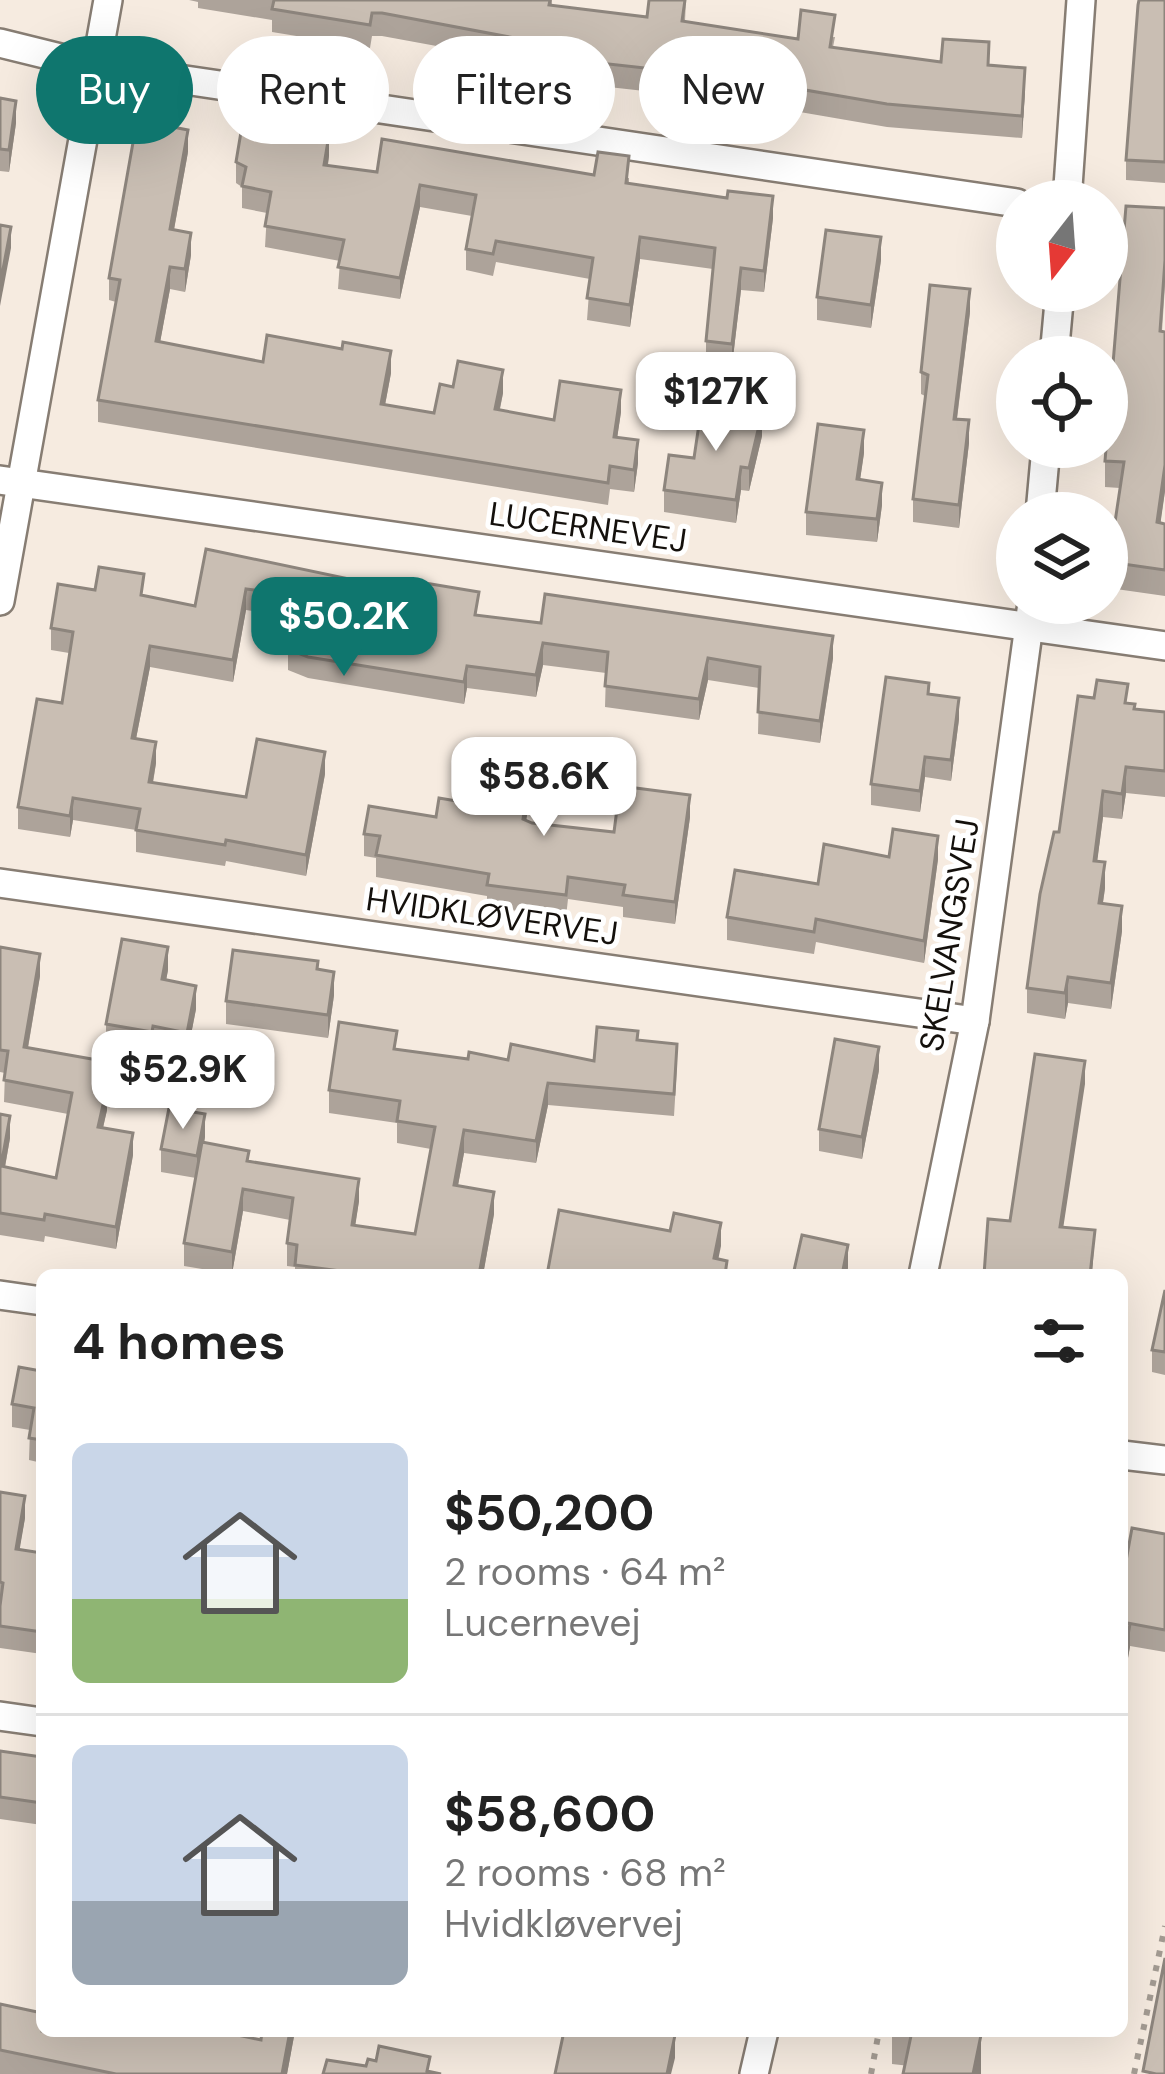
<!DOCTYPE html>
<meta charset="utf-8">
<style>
body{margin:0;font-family:"DM Sans",sans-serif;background:#f6f6f6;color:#222;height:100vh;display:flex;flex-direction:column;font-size:45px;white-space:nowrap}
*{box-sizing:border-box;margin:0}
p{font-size:39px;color:#767676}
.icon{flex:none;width:66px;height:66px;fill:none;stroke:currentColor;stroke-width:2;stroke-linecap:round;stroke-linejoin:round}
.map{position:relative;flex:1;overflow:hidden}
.details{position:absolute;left:36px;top:1269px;width:1092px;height:768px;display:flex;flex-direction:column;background:#fff;border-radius:18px;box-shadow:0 12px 48px #0002}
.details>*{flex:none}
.hud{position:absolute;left:36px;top:36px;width:1095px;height:108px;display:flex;gap:24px}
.needle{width:78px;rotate:197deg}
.buttons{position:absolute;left:996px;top:180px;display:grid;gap:24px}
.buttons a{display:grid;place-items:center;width:132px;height:132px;border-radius:50%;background:#fff;box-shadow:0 12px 48px #0002;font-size:60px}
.price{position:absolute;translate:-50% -102px;padding:0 27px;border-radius:24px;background:#fff;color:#222;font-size:39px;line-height:78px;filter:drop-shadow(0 3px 6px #0008)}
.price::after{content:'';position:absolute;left:50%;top:72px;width:36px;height:27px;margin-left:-18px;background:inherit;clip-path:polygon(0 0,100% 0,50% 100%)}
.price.on{background:#0f766e;color:#fff}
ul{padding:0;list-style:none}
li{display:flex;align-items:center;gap:36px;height:300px;padding:0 36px}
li+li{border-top:3px solid #e0e0e0}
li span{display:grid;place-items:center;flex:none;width:336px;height:240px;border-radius:18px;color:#555}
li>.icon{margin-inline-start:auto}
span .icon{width:144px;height:144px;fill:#fffc;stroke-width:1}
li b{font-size:51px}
h2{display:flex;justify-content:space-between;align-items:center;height:144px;padding:0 36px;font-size:51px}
.chip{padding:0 42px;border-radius:54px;background:#fff;box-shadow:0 12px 48px #0002;font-size:42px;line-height:108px}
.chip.on{background:#0f766e;color:#fff}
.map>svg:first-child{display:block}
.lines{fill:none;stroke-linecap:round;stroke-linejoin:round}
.street-casing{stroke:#877d73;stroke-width:32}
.path{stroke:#a39b92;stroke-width:6;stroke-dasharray:6 9;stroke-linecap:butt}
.street{stroke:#fff;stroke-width:27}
.wall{fill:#ada39a}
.shaded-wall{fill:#8d857d}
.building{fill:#c9beb3;stroke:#8d857d;stroke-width:3}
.labels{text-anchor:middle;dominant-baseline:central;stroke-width:10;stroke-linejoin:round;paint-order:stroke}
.street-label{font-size:33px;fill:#14100c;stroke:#fff}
</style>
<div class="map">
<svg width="1165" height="2074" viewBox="0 0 1165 2074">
<rect width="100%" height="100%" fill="#f6ebe0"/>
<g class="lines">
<g class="street-casing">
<g id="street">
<polyline points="0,43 97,67 1017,203"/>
<polyline points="1067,201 1081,0"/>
<polyline points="1054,357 1060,291"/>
<polyline points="0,480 1165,646"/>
<polyline points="1040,513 1046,447"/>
<polyline points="0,601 108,0"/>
<polyline points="0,883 975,1021"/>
<polyline points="923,1275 975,1021 1032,603"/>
<polyline points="0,1295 42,1301"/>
<polyline points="1122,1455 1165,1460"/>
<polyline points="0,1716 42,1722"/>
<polyline points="754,2074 764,2031"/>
</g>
</g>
<g class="path">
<polyline points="871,2074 879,2031"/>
<polyline points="1134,2074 1165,1926"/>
</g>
<use href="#street" class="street"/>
</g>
<g class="wall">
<polygon points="189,0 552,0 552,6 647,17 686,0 685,21 798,39 835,37 833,47 941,62 989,65 1025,90 1022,138 887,127 735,101 518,77 518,61 382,36 372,36 370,48 272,32 272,20 198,8 198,2"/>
<polygon points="1165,0 1165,183 1126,180 1126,160"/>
<polygon points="0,98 16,123 9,172 0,171"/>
<polygon points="188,152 174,230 191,255 185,292 170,289 160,342 263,362 391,373 385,405 434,413 503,393 500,409 554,420 621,412 617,438 638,463 634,492 610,489 608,505 98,422 98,400 116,302 109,300 109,278"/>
<polygon points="329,156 328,165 377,172 594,175 629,178 629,184 773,218 764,292 741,290 732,366 706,363 706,341 713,269 640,259 630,327 587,320 590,279 496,262 493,276 466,270 466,249 472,216 420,207 400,299 338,289 340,261 265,247 267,213 242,208 242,187 236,183 236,162"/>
<polygon points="1165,208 1165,286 1162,331 1165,491 1160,523 1165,524 1165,596 1109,588 1109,562 1120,488 1105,487 1105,461"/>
<polygon points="881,260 871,328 817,320 817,297"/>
<polygon points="970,312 957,419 969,443 959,528 913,522 913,499 925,396 921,394 921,372"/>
<polygon points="762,436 749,491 741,490 736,523 664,512 664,490 694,458"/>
<polygon points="864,453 860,479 882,505 877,542 806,535 806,512"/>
<polygon points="206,549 479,616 833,658 820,743 758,734 759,688 708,680 699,720 605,707 606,673 543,665 536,697 467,688 464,704 308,678 288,670 288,649 294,617 246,610 233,682 150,667 136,739 156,763 153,783 246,797 325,774 306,876 226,861 225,866 136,852 136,830 73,820 70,837 18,829 18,807 62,703 69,653 51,650 51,628 95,590 144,596 195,606"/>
<polygon points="929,694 959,719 951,781 925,777 920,812 871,805 871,784"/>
<polygon points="1128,703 1135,709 1165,712 1165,797 1126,793 1122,819 1103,817 1097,861 1105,888 1103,903 1122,931 1111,1009 1068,1003 1065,1019 1027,1013 1027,988 1059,832"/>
<polygon points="534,770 526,820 532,823 614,832 690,817 675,924 623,917 623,907 568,899 566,917 487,907 487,896 376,877 376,858 364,856 364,834 436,817 497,808"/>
<polygon points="889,857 938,859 924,963 816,942 814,954 727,940 727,917"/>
<polygon points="0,947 40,976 28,1048 102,1087 107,1110 103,1128 133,1155 116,1249 45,1236 44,1242 0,1235 0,1114 10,1138 5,1167 56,1178 68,1114 4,1102 5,1073 0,1072"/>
<polygon points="168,970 166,980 196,1009 187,1055 153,1048 152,1055 106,1047 106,1024"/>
<polygon points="318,970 334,995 328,1038 226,1024 226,1001"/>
<polygon points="638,1040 677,1066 674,1116 548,1105 536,1163 464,1153 458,1185 494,1214 483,1275 295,1275 295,1267 287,1266 287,1243 290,1220 243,1211 232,1274 184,1266 184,1243 196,1178 161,1172 161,1149 205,1137 204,1143 359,1201 355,1225 415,1234 431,1149 397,1143 397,1123 329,1113 329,1090 397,1050 468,1059 594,1061"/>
<polygon points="879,1070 862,1159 819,1151 819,1129"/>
<polygon points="1165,1290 1165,1375 1152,1372 1152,1350"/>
<polygon points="42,1363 42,1463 29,1460 30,1430 12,1427 12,1404 41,1371"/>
<polygon points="0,1492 25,1518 19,1550 42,1553 42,1654 0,1648"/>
<polygon points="1165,1534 1165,1652 1130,1646 1122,1691 1122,1583"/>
<polygon points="0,1751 42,1757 42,1825 0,1819"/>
<polygon points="0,2004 42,2031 261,2040 262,2031 295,2031 287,2074 0,2074"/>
<polygon points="892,2031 971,2031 981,2074 892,2064"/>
</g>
<g class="shaded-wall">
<polygon points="1025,68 1025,90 1022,138 1022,116"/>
<polygon points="16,101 16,123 9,172 9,150"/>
<polygon points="188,130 188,152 170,251 170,229"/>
<polygon points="329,135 329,156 324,187 324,165"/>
<polygon points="420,185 420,207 400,299 400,278"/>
<polygon points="773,196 773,218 764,292 764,271"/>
<polygon points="11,227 11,248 0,306 0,285"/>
<polygon points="191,233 191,255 185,292 185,269"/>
<polygon points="640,237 640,259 630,327 630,305"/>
<polygon points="881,237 881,260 871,328 871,305"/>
<polygon points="170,267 170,289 156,364 156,341"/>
<polygon points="741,268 741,290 732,366 732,344"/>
<polygon points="970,289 970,312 954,441 954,419"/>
<polygon points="391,351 391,373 381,426 381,404"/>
<polygon points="503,370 503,393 495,431 495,409"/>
<polygon points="621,390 621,412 614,459 614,437"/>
<polygon points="762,413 762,436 749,491 749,468"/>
<polygon points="969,420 969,443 959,528 959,505"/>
<polygon points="864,430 864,453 857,501 857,479"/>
<polygon points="638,440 638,463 634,492 634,470"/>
<polygon points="1165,465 1165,491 1157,548 1157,522"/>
<polygon points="741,467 741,490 736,523 736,500"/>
<polygon points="882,483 882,505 877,542 877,519"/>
<polygon points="246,589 246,610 233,682 233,660"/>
<polygon points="833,636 833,658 820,743 820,721"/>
<polygon points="543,643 543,665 536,697 536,675"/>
<polygon points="150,646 150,667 132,759 132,738"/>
<polygon points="708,658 708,680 699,720 699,699"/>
<polygon points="467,666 467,688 464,704 464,682"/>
<polygon points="959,698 959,719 951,781 951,760"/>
<polygon points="156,742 156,763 149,804 149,782"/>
<polygon points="534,748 534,770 523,841 523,819"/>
<polygon points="325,752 325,774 306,876 306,855"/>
<polygon points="925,757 925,777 920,812 920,791"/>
<polygon points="1126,767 1126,793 1122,819 1122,794"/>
<polygon points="1103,791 1103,817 1094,886 1094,861"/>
<polygon points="690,795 690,817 675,924 675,902"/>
<polygon points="73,798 73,820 70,837 70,816"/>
<polygon points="938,836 938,859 924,963 924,941"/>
<polygon points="1105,862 1105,888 1099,928 1099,903"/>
<polygon points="1122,906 1122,931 1111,1009 1111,983"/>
<polygon points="168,947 168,970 162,1002 162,979"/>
<polygon points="40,954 40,976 24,1070 24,1047"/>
<polygon points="334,972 334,995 328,1038 328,1015"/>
<polygon points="1068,977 1068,1003 1065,1019 1065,993"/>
<polygon points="196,986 196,1009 187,1055 187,1033"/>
<polygon points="879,1047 879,1070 862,1159 862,1137"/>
<polygon points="1085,1061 1085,1084 1060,1249 1060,1227"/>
<polygon points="548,1083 548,1105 536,1163 536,1141"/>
<polygon points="107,1087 107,1110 98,1149 98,1127"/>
<polygon points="205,1114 205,1137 197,1178 197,1156"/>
<polygon points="10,1116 10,1138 1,1189 1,1166"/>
<polygon points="464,1130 464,1153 454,1207 454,1185"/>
<polygon points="133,1133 133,1155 116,1249 116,1227"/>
<polygon points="359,1179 359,1201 352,1247 352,1225"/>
<polygon points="243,1189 243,1211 232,1274 232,1252"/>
<polygon points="494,1192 494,1214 483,1275 479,1275"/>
<polygon points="721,1223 721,1246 715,1275 714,1258"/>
<polygon points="1095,1230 1092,1275 1090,1275"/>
<polygon points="848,1245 848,1268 847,1275 842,1275"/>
<polygon points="25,1496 25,1518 16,1571 16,1549"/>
<polygon points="1130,1624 1130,1647 1122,1691 1122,1668"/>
<polygon points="290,2031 295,2031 287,2074 282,2074"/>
<polygon points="675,2035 675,2058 671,2074 667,2074"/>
<polygon points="981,2035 981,2074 973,2074"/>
</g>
<g class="building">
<polygon points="274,0 550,0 549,5 647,17 649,0 685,0 682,21 798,39 801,10 835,15 830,47 941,62 943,39 989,42 988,65 1025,68 1022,116 887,104 735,78 518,54 520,39 382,13 372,13 370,25 272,9"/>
<polygon points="1139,0 1165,0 1165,162 1126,160 1138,5"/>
<polygon points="0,98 16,101 9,150 0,149"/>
<polygon points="137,120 188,130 170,229 191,233 185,269 170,267 156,341 263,362 267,335 342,349 343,342 391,351 381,404 434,413 440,384 453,387 458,361 503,370 495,409 554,420 560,381 621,390 614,437 638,440 634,470 610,466 608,483 98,400 120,280 109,278"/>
<polygon points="252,121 329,135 324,165 377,172 382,139 594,175 598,152 629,156 626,183 727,198 728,191 773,196 764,271 741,268 732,344 706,341 715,248 640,237 630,305 587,298 593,258 496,241 493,254 466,249 476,195 420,185 400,278 338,267 344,240 265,226 271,192 242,186 246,167 236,162 241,132 250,133"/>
<polygon points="1126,206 1165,208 1165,260 1160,331 1165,332 1165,465 1157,522 1165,524 1165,570 1109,562 1124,462 1105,461"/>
<polygon points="0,225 11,227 0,285"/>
<polygon points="826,230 881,237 871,305 817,297"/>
<polygon points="930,285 970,289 954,419 969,420 959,505 913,499 928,375 921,372"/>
<polygon points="702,404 762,413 749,468 741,467 736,500 664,490 669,455 694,458"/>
<polygon points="818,424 864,430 857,479 882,483 877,519 806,512"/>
<polygon points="206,549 406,591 407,580 479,592 475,615 541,623 545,594 833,636 820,721 758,712 760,667 708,658 699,699 605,686 608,652 543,643 536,675 467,666 464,682 308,657 288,649 298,596 246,589 233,660 150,646 132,738 156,742 149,782 246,797 257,739 325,752 306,855 226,840 225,845 136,830 140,809 73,798 70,816 18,807 37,699 62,703 73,632 51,628 58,584 95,590 99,567 144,574 141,595 195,606"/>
<polygon points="886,677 929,683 928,694 959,698 951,760 925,757 920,791 871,784"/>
<polygon points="1097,680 1128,684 1125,703 1135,704 1134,709 1165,712 1165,771 1126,767 1122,794 1103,791 1094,861 1105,862 1099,903 1122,906 1111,983 1068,977 1065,993 1027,988 1040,894 1054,832 1059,832 1078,696 1094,698"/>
<polygon points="504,742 534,748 523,819 532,823 614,832 620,786 690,795 675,902 623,895 625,885 568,877 566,895 487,885 489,874 376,855 380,836 364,834 369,806 436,817 439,798 497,808"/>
<polygon points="893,829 938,836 924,941 816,919 814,932 727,917 735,870 818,884 824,844 889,857"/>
<polygon points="122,939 168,947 162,979 196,986 187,1033 153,1026 152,1032 106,1024"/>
<polygon points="0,947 40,954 24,1047 103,1061 98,1086 107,1087 98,1127 133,1133 116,1227 45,1214 44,1220 0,1213 0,1114 10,1116 1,1166 56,1178 72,1093 4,1080 8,1051 0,1050"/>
<polygon points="233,950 318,961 317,969 334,972 328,1015 226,1001"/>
<polygon points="339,1022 397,1031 394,1049 468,1059 469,1052 508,1060 511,1044 594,1061 597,1027 638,1031 637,1040 677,1044 674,1094 548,1083 536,1141 464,1130 454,1185 494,1192 479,1275 371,1275 295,1265 297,1245 287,1243 293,1198 243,1189 232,1252 184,1243 202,1142 249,1151 247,1161 359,1179 352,1225 415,1234 435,1127 397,1121 400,1101 329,1090"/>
<polygon points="835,1039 879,1047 862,1137 819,1129"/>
<polygon points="1035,1054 1085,1061 1060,1227 1095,1230 1090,1275 984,1275 988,1219 1010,1221"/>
<polygon points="169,1108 205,1114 197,1156 161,1149"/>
<polygon points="559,1210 670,1231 674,1213 721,1223 714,1258 727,1261 725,1275 547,1275"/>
<polygon points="802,1235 848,1245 842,1275 793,1275"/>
<polygon points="1165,1290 1165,1352 1152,1350"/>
<polygon points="42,1363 42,1440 29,1438 34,1408 12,1404 19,1367 41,1371"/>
<polygon points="0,1492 25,1496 16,1549 42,1553 42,1632 0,1626 0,1606 3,1583 0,1582"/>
<polygon points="1132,1528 1165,1534 1165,1630 1122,1622 1122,1583"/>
<polygon points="1122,1622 1130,1624 1122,1668"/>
<polygon points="0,1751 42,1757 42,1803 0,1797"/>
<polygon points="1165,1958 1165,2074 1156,2074 1143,2071"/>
<polygon points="0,2004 42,2013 42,2031 219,2031 261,2040 262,2031 290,2031 282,2074 116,2074 0,2050"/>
<polygon points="564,2031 655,2031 675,2035 667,2074 555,2074"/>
<polygon points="912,2031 963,2031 981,2035 973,2074 903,2074"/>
<polygon points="379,2046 430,2057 427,2071 441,2074 323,2074 327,2060 366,2066 368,2059 376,2061"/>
</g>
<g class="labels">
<g class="street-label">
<text transform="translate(588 527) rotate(8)">LUCERNEVEJ</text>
<text transform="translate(492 916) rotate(8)">HVIDKLØVERVEJ</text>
<text transform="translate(949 935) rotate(-81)">SKELVANGSVEJ</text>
</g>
</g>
</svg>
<div class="buttons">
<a><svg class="needle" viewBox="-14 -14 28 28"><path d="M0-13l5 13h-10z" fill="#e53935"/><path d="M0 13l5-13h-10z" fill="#767676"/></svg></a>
<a><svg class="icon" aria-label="locate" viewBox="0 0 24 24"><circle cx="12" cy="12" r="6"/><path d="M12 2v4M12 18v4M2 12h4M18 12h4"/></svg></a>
<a><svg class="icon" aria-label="layers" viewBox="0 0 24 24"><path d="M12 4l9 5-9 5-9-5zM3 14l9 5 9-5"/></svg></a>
</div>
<b class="price" style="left:716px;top:454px">$127K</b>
<b class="price on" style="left:344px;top:679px">$50.2K</b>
<b class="price" style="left:544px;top:839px">$58.6K</b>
<b class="price" style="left:183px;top:1132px">$52.9K</b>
<div class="hud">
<a class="chip on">Buy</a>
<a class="chip">Rent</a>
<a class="chip">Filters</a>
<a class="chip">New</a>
</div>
<section class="details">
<h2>4 homes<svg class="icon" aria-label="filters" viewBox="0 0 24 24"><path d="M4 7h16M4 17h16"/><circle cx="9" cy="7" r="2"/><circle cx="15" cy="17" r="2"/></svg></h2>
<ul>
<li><span style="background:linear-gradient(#c9d6e8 65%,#8fb573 0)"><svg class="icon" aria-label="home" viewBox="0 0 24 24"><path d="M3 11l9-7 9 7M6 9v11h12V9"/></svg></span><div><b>$50,200</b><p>2 rooms · 64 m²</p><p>Lucernevej</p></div></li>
<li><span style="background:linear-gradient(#c9d6e8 65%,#9aa5b1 0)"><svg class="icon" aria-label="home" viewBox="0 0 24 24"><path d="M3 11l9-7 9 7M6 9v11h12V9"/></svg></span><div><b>$58,600</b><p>2 rooms · 68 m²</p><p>Hvidkløvervej</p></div></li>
</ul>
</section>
</div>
